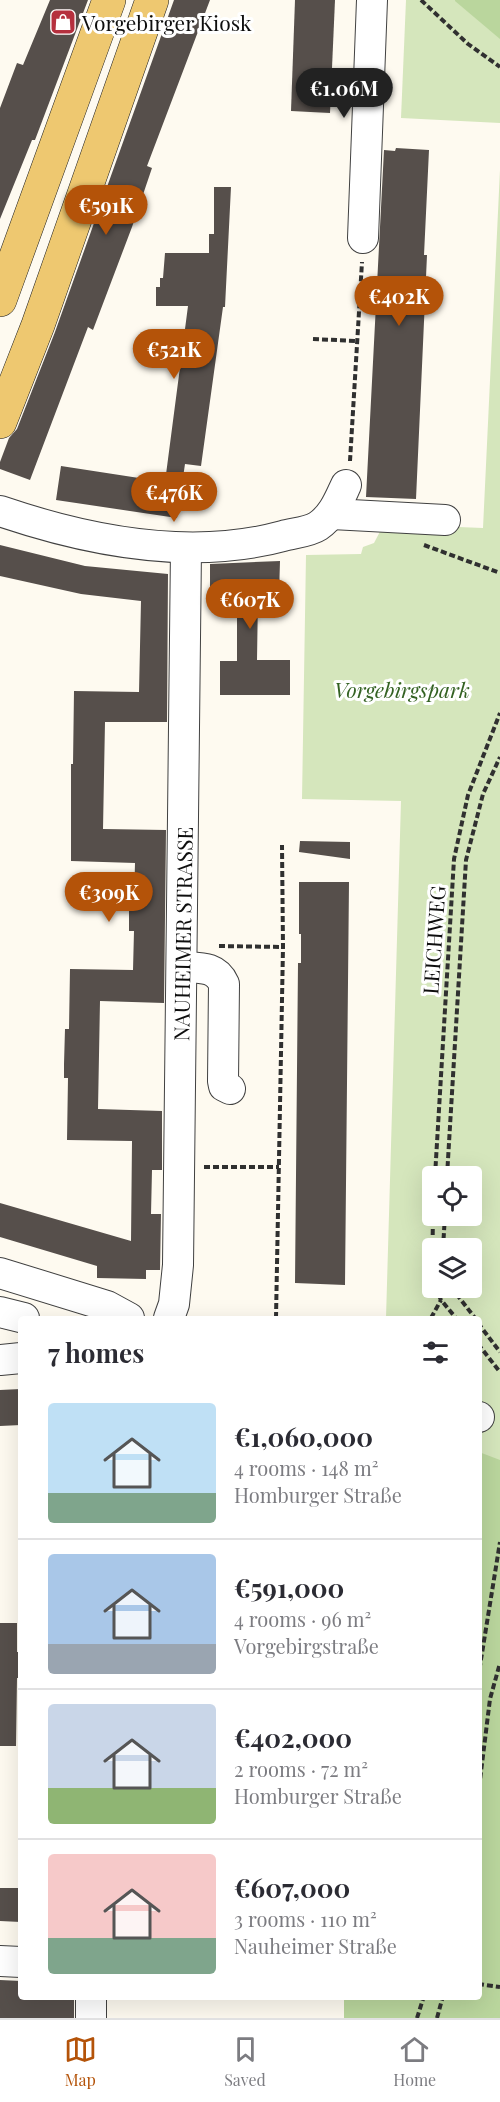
<!DOCTYPE html>
<meta charset="utf-8">
<style>
body{margin:0;font-family:"Playfair Display",serif;background:#f7f7f7;color:#2b2b33;height:100vh;display:flex;flex-direction:column;font-size:22px;white-space:nowrap}
*{box-sizing:border-box;margin:0}
p{font-size:20px;color:#7c7c81}
.icon{flex:none;width:33px;height:33px;fill:none;stroke:currentColor;stroke-width:2;stroke-linecap:round;stroke-linejoin:round}
.map{position:relative;flex:1;overflow:hidden}
.side{position:absolute;left:18px;top:1316px;width:464px;height:684px;display:flex;flex-direction:column;background:#fff;border-radius:6px;box-shadow:0 6px 24px #0002}
.side>*{flex:none}
.buttons{position:absolute;left:422px;top:1166px;display:grid;gap:12px}
.buttons a{display:grid;place-items:center;width:60px;height:60px;border-radius:6px;background:#fff;box-shadow:0 6px 24px #0002;font-size:30px}
.price{position:absolute;translate:-50% -51px;padding:0 14px;border-radius:21px;background:#b45309;color:#fff;font-size:20px;line-height:39px;filter:drop-shadow(0 2px 3px #0008)}
.price::after{content:'';position:absolute;left:50%;top:36px;width:18px;height:14px;margin-left:-9px;background:inherit;clip-path:polygon(0 0,100% 0,50% 100%)}
.price.active{background:#222;color:#fff}
ul{padding:0;list-style:none}
li{display:flex;align-items:center;gap:18px;height:150px;padding:0 30px}
li+li{border-top:2px solid #e1e1e2}
li span{display:grid;place-items:center;flex:none;width:168px;height:120px;border-radius:6px;color:#555}
li>.icon{margin-inline-start:auto}
span .icon{width:72px;height:72px;fill:#fffc;stroke-width:1}
li b{font-size:26px}
h2{display:flex;justify-content:space-between;align-items:center;height:72px;padding:0 30px;font-size:26px}
.menu{display:flex;justify-content:space-around;align-items:center;height:84px;border-top:2px solid #e1e1e2;background:#fff;font-size:16px;color:#7c7c81}
.menu a{display:grid;justify-items:center;gap:3px}
.menu .active{color:#b45309}
.map>svg:first-child{display:block}
.green{fill:#d5e6bc;fill-rule:evenodd}
.forest{fill:#bad69d}
.building{fill:#564f4b}
.lines{fill:none;stroke-linecap:round;stroke-linejoin:round}
.minor-casing{stroke:#414141;stroke-width:32}
.major-casing{stroke:#1f1f1f;stroke-width:34}
.path{stroke:#303030;stroke-width:4;stroke-dasharray:6 3;stroke-linecap:butt}
.minor{stroke:#fff;stroke-width:30}
.major{stroke:#eec870;stroke-width:33}
.labels{text-anchor:middle;dominant-baseline:central;stroke-width:6;stroke-linejoin:round;paint-order:stroke}
.poi-label{font-size:21px;fill:#0e0e0e;stroke:#fff;text-anchor:start}
.park-label{font-size:21px;font-style:italic;fill:#346223;stroke:#fff}
.street-label{font-size:21px;fill:#0e0e0e;stroke:#fff}
</style>
<div class="map">
<svg width="500" height="2018" viewBox="0 0 500 2018">
<rect width="100%" height="100%" fill="#fefaf0"/>
<g class="green">
<polygon points="406,0 500,0 500,123 401,118"/>
<path d="M500 170V2018H344V1997L478 1996V1318H386L401 801 302 799 306 555 361 554 363 547 374 543 384 524 483 528ZM432 1176H471V1215H432ZM432 1248H471V1287H432Z"/>
</g>
<g class="forest">
<polygon points="500,0 500,39 455,1 455,0"/>
<polygon points="479,1452 500,1460 500,2018 344,2018 344,1997 478,1996"/>
</g>
<g class="building">
<polygon points="50,0 88,0 35,140 32,140 0,219 0,108 17,63 23,65"/>
<polygon points="174,0 210,0 147,166 152,168 132,227 93,330 88,327 30,480 0,469 0,462 9,438 17,429 55,332"/>
<polygon points="295,0 335,0 330,113 291,111"/>
<polygon points="396,148 429,150 424,255 427,255 416,499 366,497 384,150 395,151"/>
<polygon points="214,187 231,187 225,307 223,307 201,466 185,464 177,518 56,500 61,466 165,482 188,306 156,306 156,287 160,287 160,278 163,278 165,253 209,253 209,234 214,234"/>
<polygon points="0,545 85,566 168,574 167,722 105,722 103,829 166,830 164,1003 100,1001 98,1109 162,1111 162,1170 152,1170 151,1214 161,1214 160,1270 146,1270 146,1279 97,1278 97,1266 0,1237 0,1203 131,1241 132,1141 67,1140 68,1078 64,1078 64,1064 65,1029 69,1029 70,969 133,970 134,931 129,931 129,902 134,902 135,863 71,861 71,764 73,764 74,691 139,692 141,601 81,594 0,576"/>
<polygon points="280,561 279,595 258,595 257,660 290,660 290,695 220,695 220,661 237,661 237,594 210,594 210,564"/>
<polygon points="300,841 350,842 350,859 299,852"/>
<polygon points="299,882 349,882 345,1285 295,1283 298,963 301,963 301,934 299,934"/>
<polygon points="21,1389 21,1425 0,1426 0,1390"/>
<polygon points="0,1623 17,1623 17,1652 21,1652 21,1678 17,1678 16,1746 0,1746"/>
<polygon points="0,1888 21,1888 21,1922 0,1921"/>
<polygon points="0,1980 21,1981 21,1996 74,1996 74,2018 0,2018"/>
</g>
<g class="lines">
<g class="minor-casing">
<g id="minor">
<polyline points="363,238 372,0"/>
<path d="M0 511C88 541 191 561 283 536 294 533 309 532 318 526 333 516 339 500 346 485"/>
<polyline points="332,514 445,520"/>
<path d="M182 967C200 968 216 966 224 984L223 1081 224 1086 230 1089"/>
<polyline points="0,1273 107,1306 129,1318"/>
<polyline points="0,1312 24,1318"/>
<polyline points="169,1318 174,1304 178,1265 186,548"/>
<polyline points="0,1360 21,1358"/>
<polyline points="478,1417 479,1417"/>
<polyline points="0,1961 21,1962"/>
<polyline points="91,2018 91,1996"/>
</g>
</g>
<g class="major-casing">
<g id="major">
<polyline points="0,300 109,0"/>
<polyline points="0,422 38,325 152,0"/>
</g>
</g>
<g class="path">
<polyline points="421,0 468,44 500,67"/>
<polyline points="313,339 356,341"/>
<polyline points="350,461 362,262"/>
<polyline points="424,545 500,573"/>
<polyline points="219,946 283,947"/>
<polyline points="204,1167 279,1167"/>
<polyline points="435,1176 454,859 468,795 500,713"/>
<polyline points="447,1176 466,860 483,794 500,757"/>
<polyline points="443,1248 445,1215"/>
<polyline points="432,1280 433,1215"/>
<polyline points="435,1287 441,1300 456,1318"/>
<polyline points="451,1287 475,1318"/>
<polyline points="276,1318 283,947 282,845"/>
<polyline points="431,1318 441,1300"/>
<polyline points="478,1323 500,1352"/>
<polyline points="478,1344 500,1372"/>
<polyline points="478,1678 500,1542"/>
<polyline points="478,1796 490,1699 500,1663"/>
<polyline points="478,1984 500,1987"/>
<polyline points="417,2018 424,1996"/>
<polyline points="437,2018 443,1996"/>
</g>
<use href="#minor" class="minor"/>
<use href="#major" class="major"/>
</g>
<defs>
<g id="shop-square" transform="scale(1.35)"><rect x="-9" y="-9" width="18" height="18" rx="4" fill="#b5303e" stroke="#fff"/><path d="M-5-2.5h2.3a2.7 3.5 0 0 1 5.4 0H5L5.5 6h-11ZM-1.5-2.5h3a1.5 2.3 0 0 0-3 0Z" fill="#fff"/></g>
</defs>
<g fill-rule="evenodd">
<use href="#shop-square" x="63" y="22"/>
</g>
<g class="labels">
<g class="poi-label">
<text x="82" y="22">Vorgebirger Kiosk</text>
</g>
<g class="park-label">
<text x="402" y="689">Vorgebirgspark</text>
</g>
<g class="street-label">
<text transform="translate(182 934) rotate(-89)">NAUHEIMER STRASSE</text>
<text transform="translate(433 940) rotate(-86)">LEICHWEG</text>
</g>
</g>
</svg>
<div class="buttons">
<a><svg class="icon" aria-label="locate" viewBox="0 0 24 24"><circle cx="12" cy="12" r="6"/><path d="M12 2v4M12 18v4M2 12h4M18 12h4"/></svg></a>
<a><svg class="icon" aria-label="layers" viewBox="0 0 24 24"><path d="M12 4l9 5-9 5-9-5zM3 14l9 5 9-5"/></svg></a>
</div>
<b class="price active" style="left:344px;top:119px">€1.06M</b>
<b class="price" style="left:106px;top:236px">€591K</b>
<b class="price" style="left:399px;top:327px">€402K</b>
<b class="price" style="left:174px;top:380px">€521K</b>
<b class="price" style="left:174px;top:523px">€476K</b>
<b class="price" style="left:250px;top:630px">€607K</b>
<b class="price" style="left:109px;top:923px">€309K</b>
<section class="side">
<h2>7 homes<svg class="icon" aria-label="filters" viewBox="0 0 24 24"><path d="M4 7h16M4 17h16"/><circle cx="9" cy="7" r="2"/><circle cx="15" cy="17" r="2"/></svg></h2>
<ul>
<li><span style="background:linear-gradient(#bfe0f5 75%,#7fa58c 0)"><svg class="icon" aria-label="home" viewBox="0 0 24 24"><path d="M3 11l9-7 9 7M6 9v11h12V9"/></svg></span><div><b>€1,060,000</b><p>4 rooms · 148 m²</p><p>Homburger Straße</p></div></li>
<li><span style="background:linear-gradient(#a9c7e8 75%,#9aa5b1 0)"><svg class="icon" aria-label="home" viewBox="0 0 24 24"><path d="M3 11l9-7 9 7M6 9v11h12V9"/></svg></span><div><b>€591,000</b><p>4 rooms · 96 m²</p><p>Vorgebirgstraße</p></div></li>
<li><span style="background:linear-gradient(#c9d6e8 70%,#8fb573 0)"><svg class="icon" aria-label="home" viewBox="0 0 24 24"><path d="M3 11l9-7 9 7M6 9v11h12V9"/></svg></span><div><b>€402,000</b><p>2 rooms · 72 m²</p><p>Homburger Straße</p></div></li>
<li><span style="background:linear-gradient(#f6c9c9 70%,#7fa58c 0)"><svg class="icon" aria-label="home" viewBox="0 0 24 24"><path d="M3 11l9-7 9 7M6 9v11h12V9"/></svg></span><div><b>€607,000</b><p>3 rooms · 110 m²</p><p>Nauheimer Straße</p></div></li>
</ul>
</section>
</div>
<nav class="menu">
<a class="active"><svg class="icon" aria-label="map" viewBox="0 0 24 24"><path d="M3 6l6-2 6 2 6-2v14l-6 2-6-2-6 2zM9 4v14M15 6v14"/></svg>Map</a>
<a><svg class="icon" aria-label="saved" viewBox="0 0 24 24"><path d="M7 4h10v16l-5-4-5 4z"/></svg>Saved</a>
<a><svg class="icon" aria-label="home" viewBox="0 0 24 24"><path d="M3 11l9-7 9 7M6 9v11h12V9"/></svg>Home</a>
</nav>
